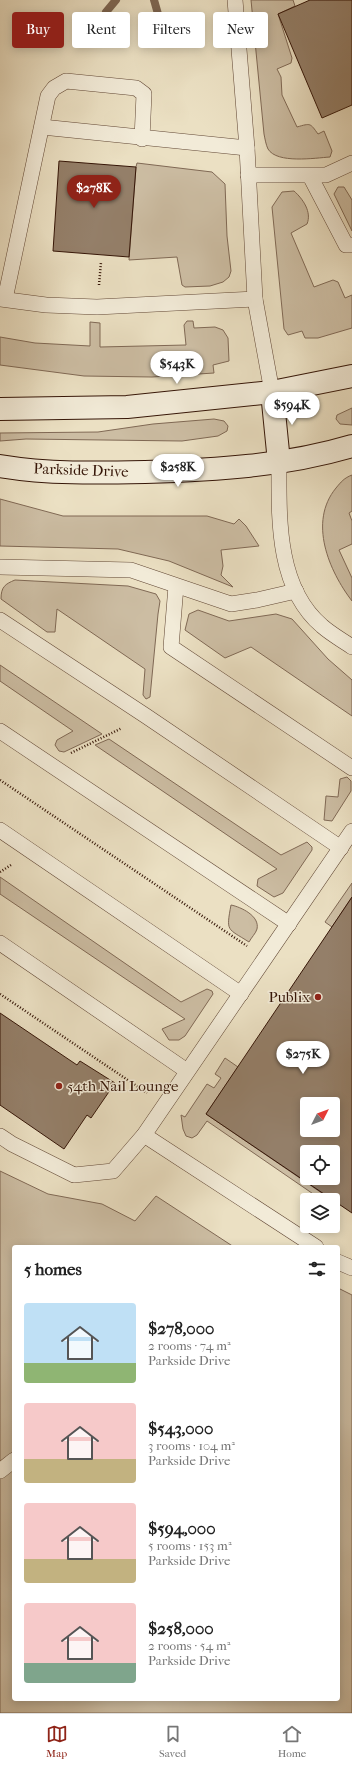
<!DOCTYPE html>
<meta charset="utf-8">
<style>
body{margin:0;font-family:"IM FELL French Canon",serif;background:#f6f6f6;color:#222;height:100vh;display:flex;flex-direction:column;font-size:15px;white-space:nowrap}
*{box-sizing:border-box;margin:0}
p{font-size:13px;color:#767676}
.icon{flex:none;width:22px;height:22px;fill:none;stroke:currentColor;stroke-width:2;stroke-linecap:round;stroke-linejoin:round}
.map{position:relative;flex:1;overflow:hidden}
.details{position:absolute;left:12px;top:1245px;width:328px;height:456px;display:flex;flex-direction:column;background:#fff;border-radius:4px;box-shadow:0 2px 10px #0003}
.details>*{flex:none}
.top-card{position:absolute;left:12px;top:12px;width:328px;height:36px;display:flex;gap:8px}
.needle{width:26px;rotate:48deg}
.tools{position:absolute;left:300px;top:1097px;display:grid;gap:8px}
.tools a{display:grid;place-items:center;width:40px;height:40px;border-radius:4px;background:#fff;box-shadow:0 2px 10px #0003;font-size:20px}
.price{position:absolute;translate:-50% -34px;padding:0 9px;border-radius:14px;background:#fff;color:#222;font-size:13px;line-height:26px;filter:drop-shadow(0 1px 2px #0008)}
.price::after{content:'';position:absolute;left:50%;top:24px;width:12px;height:9px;margin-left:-6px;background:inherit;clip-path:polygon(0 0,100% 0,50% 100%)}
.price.selected{background:#8f2418;color:#fff}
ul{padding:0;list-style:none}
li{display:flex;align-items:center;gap:12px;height:100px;padding:0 12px}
li span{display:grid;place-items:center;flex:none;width:112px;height:80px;border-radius:4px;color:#555}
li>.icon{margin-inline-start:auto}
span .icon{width:48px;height:48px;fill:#fffc;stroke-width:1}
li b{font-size:17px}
h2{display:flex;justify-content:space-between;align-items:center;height:48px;padding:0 12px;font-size:17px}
.chip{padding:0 14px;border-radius:4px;background:#fff;box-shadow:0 2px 10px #0003;font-size:14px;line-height:36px}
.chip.selected{background:#8f2418;color:#fff}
.menu{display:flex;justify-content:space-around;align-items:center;height:56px;border-top:1px solid #e0e0e0;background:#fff;font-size:11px;color:#767676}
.menu a{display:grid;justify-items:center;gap:2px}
.menu .selected{color:#8f2418}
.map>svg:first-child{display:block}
.green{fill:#ccbda3;stroke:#806955}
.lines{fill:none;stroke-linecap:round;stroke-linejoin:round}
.stream{stroke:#7d6551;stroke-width:8}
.building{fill:#947f69;stroke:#351507;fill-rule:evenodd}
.lane-casing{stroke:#624836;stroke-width:16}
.secondary-casing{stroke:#351507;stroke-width:24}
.path{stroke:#351507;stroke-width:2.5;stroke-dasharray:1 2;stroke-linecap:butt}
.lane{stroke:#f2ebd8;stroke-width:15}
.secondary{stroke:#f2ebd8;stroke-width:22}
.poi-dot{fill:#8f2418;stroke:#f2ebd8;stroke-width:1.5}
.labels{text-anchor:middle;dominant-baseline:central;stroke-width:3;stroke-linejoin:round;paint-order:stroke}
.street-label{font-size:15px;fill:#351507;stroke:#f2ebd8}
.poi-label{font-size:15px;fill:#351507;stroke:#f2ebd8;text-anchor:end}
</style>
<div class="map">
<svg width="352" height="1713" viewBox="0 0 352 1713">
<rect width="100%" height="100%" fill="#ebe0c3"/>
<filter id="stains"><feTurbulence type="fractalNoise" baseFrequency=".005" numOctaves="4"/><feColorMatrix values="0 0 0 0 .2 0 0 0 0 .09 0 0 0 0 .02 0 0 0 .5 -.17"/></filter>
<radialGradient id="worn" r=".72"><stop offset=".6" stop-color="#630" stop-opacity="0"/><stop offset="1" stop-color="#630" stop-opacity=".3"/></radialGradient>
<g class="green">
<path d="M251 0H293L295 6 278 14 292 58 291 63 277 69 281 77 282 95 297 127C311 123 310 123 318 134L324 131 332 151 330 157C315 158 277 164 268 149 266 145 265 139 264 134Z"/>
<polygon points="137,163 212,172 225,184 227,236 231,271 229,277 223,282 210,286 185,287 182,285 177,257 129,260 136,167"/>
<polygon points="338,187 344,187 352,200 352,231 334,194"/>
<path d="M294 191C303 199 312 212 307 224L291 233 314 287 333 280 338 282 345 298 352 295V328L318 338H305L302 331 288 335 284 329 272 207 282 192Z"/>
<polygon points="187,321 193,321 194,328 215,327 223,330 228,338 229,361 213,365 214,373 152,377 84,376 0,365 0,337 35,343 90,346 90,322 100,323 100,347 186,345 184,325"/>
<polygon points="352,408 352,425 340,424 336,419 337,415"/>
<polygon points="214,419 224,421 228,426 227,431 218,436 182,441 26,439 0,441 0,433 98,432 153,424"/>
<path d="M352 475V511L349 513 352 521V544L339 550 352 578V601C329 571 308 522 336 488 341 482 344 478 352 475Z"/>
<polygon points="0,499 63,516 207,516 234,524 239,519 246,526 259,546 221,550 223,566 221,575 233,587 169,561 118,549 0,546"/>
<path d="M15 580 128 586 156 594 160 601 158 614 150 697 146 699 143 695 145 669 57 609 55 632H47L1 599C1 587 5 584 15 580Z"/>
<polygon points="198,610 229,621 276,614 292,619 328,659 352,680 352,716 251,647 225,658 185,630 189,614"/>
<polygon points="0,665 102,734 64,752 59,751 55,745 57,740 73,731 0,681"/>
<polygon points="109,739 281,855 307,842 312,847 312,850 283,893 274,897 257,886 258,879 277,869 95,745"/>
<polygon points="347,777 351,781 351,791 332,821 324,820 326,796 338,797 340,779"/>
<polygon points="0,877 181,1002 207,989 212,991 213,994 185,1036 179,1040 169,1040 162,1029 185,1019 0,894"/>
<polygon points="352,883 352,897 332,927 325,922"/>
<path d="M231 905C241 907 260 916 257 929 256 933 251 938 249 942 227 928 226 932 231 905Z"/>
<polygon points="225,1058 238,1067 206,1114 332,1200 322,1200 207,1121 197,1135 192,1138 186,1136 183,1129 181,1115 185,1117 207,1084 214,1088 221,1078 215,1074"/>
<polygon points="0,1171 48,1194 102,1204 135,1221 156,1196 234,1247 14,1247 14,1699 338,1699 338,1288 352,1295 352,1713 0,1713"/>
</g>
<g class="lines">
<g class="stream">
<polyline points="154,0 160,21"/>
<polyline points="106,12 116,0"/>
</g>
</g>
<g class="building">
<polygon points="310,0 352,0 352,105 322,118 278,14"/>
<polygon points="59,161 136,167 129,257 53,251"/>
<path d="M352 897V1213L206 1114ZM307 1104H333V1130H307ZM307 1152H333V1178H307Z"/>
<polygon points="0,1013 77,1065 80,1061 115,1083 91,1118 87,1115 64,1149 0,1105"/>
</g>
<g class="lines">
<g class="lane-casing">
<g id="lane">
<polyline points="235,0 247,148 255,299 272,392"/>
<polyline points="42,127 247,148"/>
<polyline points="248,175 326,175 352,163"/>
<polyline points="310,176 346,245 352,245"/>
<polyline points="0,299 46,305 97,307 255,299"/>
<polyline points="5,299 48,96 54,88 66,81 136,88 144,94 142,139"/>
<path d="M279 462C279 517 276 587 322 626 331 634 342 640 352 647"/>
<polyline points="0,567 131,570 231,604 257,600 296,591"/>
<polyline points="176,586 171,647 352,768"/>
<polyline points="0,620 146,716 341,848"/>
<polyline points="0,731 289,924"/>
<polyline points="0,830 241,994"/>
<polyline points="0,943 187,1071"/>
<polyline points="144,1135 316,1247"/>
<polyline points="0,1136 12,1144 74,1175 113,1171 144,1135 352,831"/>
<polyline points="338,1262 352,1268"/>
<polyline points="0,1471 14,1460"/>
</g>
</g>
<g class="secondary-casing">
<g id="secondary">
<polyline points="272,392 279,462"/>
<polyline points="0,409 127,407 272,392 352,376"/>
<path d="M0 466C48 474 97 473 145 472 215 470 285 466 352 446"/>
</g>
</g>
<g class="path">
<polyline points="99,285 101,262"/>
<polyline points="71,753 122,728"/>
<polyline points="0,780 247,946"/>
<polyline points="0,872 11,865"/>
<polyline points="0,994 147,1093"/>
</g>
<use href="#lane" class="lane"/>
<use href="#secondary" class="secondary"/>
</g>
<g class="poi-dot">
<circle cx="318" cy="997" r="4"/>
<circle cx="59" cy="1086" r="4"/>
</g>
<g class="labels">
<g class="street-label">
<text transform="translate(81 470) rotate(2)">Parkside Drive</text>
</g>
<g class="poi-label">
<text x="310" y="997">Publix</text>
<text x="67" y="1086" text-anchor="start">54th Nail Lounge</text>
</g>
</g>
<rect width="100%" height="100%" filter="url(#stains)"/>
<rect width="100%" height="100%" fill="url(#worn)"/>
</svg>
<div class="tools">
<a><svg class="needle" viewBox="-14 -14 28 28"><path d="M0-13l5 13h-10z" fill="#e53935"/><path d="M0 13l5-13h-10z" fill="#767676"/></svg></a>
<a><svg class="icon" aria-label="locate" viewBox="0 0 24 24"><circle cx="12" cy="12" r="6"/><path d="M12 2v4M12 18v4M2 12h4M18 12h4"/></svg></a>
<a><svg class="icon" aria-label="layers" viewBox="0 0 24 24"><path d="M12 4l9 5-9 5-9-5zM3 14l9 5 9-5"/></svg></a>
</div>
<b class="price selected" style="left:94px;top:209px">$278K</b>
<b class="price" style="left:177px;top:385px">$543K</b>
<b class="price" style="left:292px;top:426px">$594K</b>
<b class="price" style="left:178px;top:488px">$258K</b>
<b class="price" style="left:303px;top:1075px">$275K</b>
<div class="top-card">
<a class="chip selected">Buy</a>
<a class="chip">Rent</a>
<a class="chip">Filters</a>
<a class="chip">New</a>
</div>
<section class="details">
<h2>5 homes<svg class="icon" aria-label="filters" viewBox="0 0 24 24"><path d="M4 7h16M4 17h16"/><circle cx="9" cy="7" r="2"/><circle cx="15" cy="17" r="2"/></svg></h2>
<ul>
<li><span style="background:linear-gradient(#bfe0f5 75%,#8fb573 0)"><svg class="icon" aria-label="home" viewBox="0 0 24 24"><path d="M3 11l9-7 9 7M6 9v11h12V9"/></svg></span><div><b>$278,000</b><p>2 rooms · 74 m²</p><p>Parkside Drive</p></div></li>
<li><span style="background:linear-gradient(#f6c9c9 70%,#c2b280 0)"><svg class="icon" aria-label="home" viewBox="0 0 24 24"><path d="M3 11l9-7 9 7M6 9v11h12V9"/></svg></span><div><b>$543,000</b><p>3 rooms · 104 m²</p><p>Parkside Drive</p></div></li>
<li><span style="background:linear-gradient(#f6c9c9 70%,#c2b280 0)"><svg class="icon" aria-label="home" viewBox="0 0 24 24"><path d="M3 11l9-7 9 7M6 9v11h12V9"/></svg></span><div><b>$594,000</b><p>5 rooms · 153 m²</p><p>Parkside Drive</p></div></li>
<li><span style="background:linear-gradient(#f6c9c9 75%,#7fa58c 0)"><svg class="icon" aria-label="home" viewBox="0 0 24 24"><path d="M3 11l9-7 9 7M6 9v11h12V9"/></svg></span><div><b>$258,000</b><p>2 rooms · 54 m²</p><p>Parkside Drive</p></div></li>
</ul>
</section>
</div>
<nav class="menu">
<a class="selected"><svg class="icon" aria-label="map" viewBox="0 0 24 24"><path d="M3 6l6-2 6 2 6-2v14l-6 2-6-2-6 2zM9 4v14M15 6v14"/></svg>Map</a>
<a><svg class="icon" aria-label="saved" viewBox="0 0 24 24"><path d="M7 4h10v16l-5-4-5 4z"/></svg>Saved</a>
<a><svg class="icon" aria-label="home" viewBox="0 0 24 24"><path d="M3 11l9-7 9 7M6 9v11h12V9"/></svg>Home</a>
</nav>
